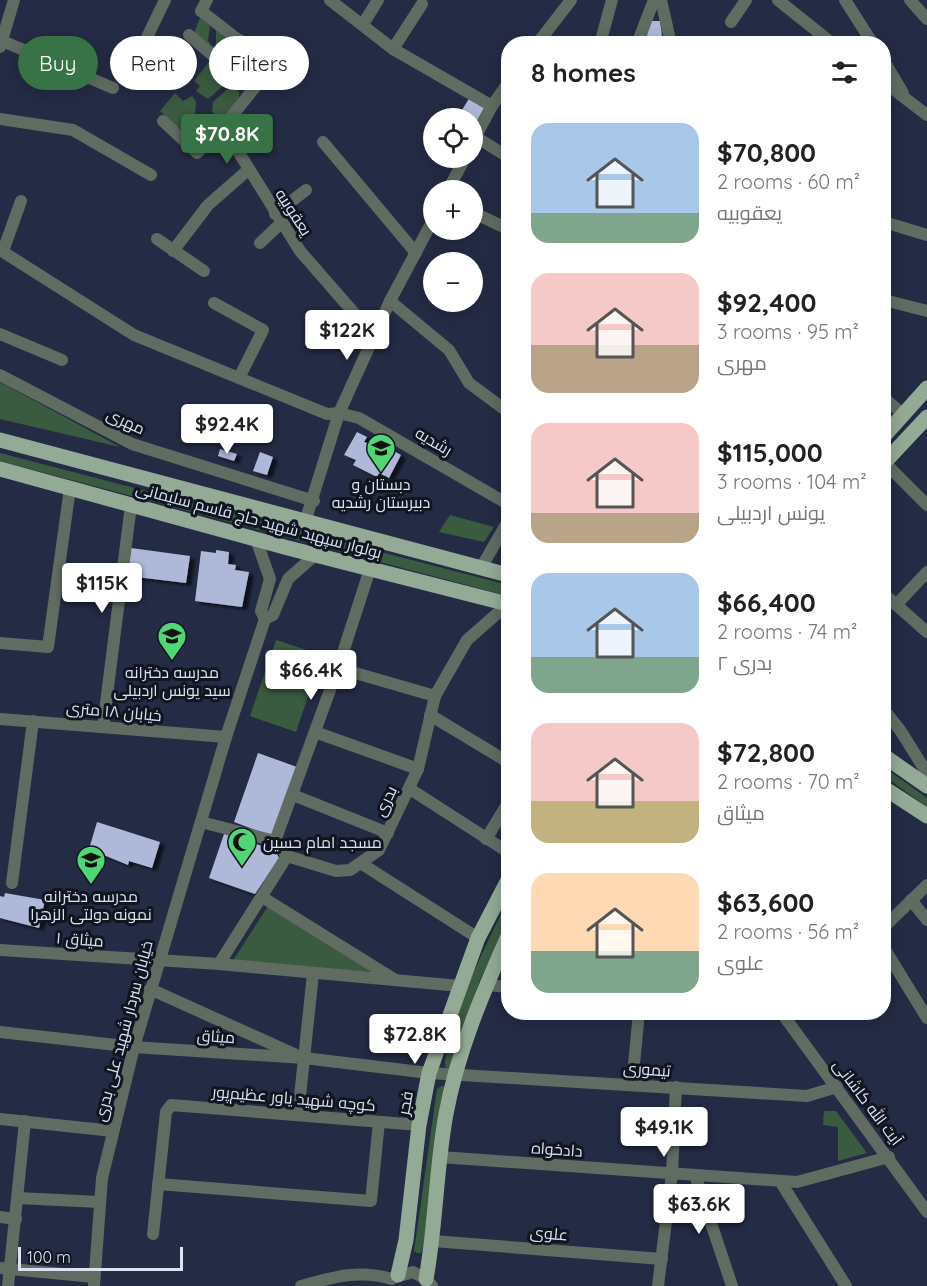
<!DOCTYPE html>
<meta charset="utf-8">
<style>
body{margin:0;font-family:Quicksand,Cairo,sans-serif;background:#f2f2f2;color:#222;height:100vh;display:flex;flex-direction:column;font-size:22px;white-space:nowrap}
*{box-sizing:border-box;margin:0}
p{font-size:20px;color:#767676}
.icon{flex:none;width:33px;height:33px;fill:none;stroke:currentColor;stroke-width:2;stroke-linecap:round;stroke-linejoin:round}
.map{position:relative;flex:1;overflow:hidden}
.panel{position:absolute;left:501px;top:36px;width:390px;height:984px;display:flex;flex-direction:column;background:#fff;border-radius:24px;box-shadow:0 3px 15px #0003}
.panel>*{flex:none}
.top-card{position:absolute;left:18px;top:36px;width:393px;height:54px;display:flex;gap:12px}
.fabs{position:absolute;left:423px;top:108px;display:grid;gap:12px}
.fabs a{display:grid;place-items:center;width:60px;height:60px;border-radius:50%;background:#fff;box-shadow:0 3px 15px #0003;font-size:30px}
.scale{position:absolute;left:18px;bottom:15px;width:165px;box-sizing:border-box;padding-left:6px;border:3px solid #dce2f2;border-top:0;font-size:16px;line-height:21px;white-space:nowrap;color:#dce2f2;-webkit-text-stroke:4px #111520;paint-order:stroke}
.price{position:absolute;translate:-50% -51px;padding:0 14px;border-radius:6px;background:#fff;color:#222;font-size:20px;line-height:39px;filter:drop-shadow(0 2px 3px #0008)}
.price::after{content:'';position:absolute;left:50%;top:36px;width:18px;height:14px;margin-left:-9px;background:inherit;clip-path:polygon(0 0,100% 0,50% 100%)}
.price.selected{background:#377347;color:#fff}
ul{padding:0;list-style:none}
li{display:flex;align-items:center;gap:18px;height:150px;padding:0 30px}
li span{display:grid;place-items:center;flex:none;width:168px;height:120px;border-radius:18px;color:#555}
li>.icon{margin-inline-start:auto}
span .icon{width:72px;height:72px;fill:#fffc;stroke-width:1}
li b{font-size:26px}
h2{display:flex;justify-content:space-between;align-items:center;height:72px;padding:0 30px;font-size:26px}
.tag{padding:0 21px;border-radius:27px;background:#fff;box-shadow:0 3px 15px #0003;font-size:21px;line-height:54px}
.tag.selected{background:#377347;color:#fff}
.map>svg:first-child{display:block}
.green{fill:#3a5b40}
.building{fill:#aeb9d9;filter:url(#shadow)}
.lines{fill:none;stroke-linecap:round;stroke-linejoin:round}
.minor{stroke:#606c62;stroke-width:12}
.major{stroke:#93aa96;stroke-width:15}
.labels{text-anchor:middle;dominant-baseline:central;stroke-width:6;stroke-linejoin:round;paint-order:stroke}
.street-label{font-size:16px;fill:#dce2f2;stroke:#111520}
.poi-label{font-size:16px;fill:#dce2f2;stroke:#111520}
</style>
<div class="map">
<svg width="927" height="1286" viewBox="0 0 927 1286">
<defs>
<filter id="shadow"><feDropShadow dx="5" dy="3" stdDeviation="1.5" flood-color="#0009"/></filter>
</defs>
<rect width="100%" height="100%" fill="#242b44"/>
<g class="green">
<polygon points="200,18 210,26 208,41 212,46 216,47 216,30 229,41 215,55 193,35"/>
<polygon points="209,62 230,80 208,99 196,91 200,86 194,81"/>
<polygon points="231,86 239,92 239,101 221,119 212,112 213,102"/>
<polygon points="175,93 183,101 192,96 196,102 195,117 207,115 215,124 195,142 160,111"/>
<polygon points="0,382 120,447 0,419"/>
<polygon points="0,453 508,585 508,596 0,461"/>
<polygon points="450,515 494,527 484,542 439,532"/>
<polygon points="276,640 322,655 296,732 250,716"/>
<polygon points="884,767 927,798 927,807 884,776"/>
<path d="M508 899V919L480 980 450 1069 445 1067C445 1023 489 941 508 899Z"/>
<polygon points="268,906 375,972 232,962"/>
<polygon points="441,1086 446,1086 423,1246 421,1253 417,1253 414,1251 437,1089"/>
<polygon points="824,1111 836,1111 867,1153 838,1161 838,1127 823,1125"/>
</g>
<g class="building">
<polygon points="650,21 660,21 663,44 645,44"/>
<polygon points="470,97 485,106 472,130 472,118 457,118"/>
<polygon points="357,432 367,437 364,442 380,447 379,450 390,455 392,450 401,455 389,478 379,473 377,477 353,465 356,460 344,455"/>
<polygon points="220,449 237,454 234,461 218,456"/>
<polygon points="260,452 273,457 267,475 253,471"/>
<polygon points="131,548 190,556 186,583 128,576"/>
<polygon points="216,550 229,552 228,564 236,565 235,570 249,572 242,607 195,601 201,551 216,553"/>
<polygon points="258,753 297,767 272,836 234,822"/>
<polygon points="97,822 160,842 152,868 129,861 128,865 89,849"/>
<polygon points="224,834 275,850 279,858 255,894 209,878"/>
<polygon points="5,893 45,900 39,928 0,918 0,896 4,897"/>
</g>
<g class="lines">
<g class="minor">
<polyline points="207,0 201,11 272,66 223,127 300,251 375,337"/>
<polyline points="330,0 393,49 492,106"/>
<polyline points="661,0 671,44"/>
<polyline points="778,0 833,44"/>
<polyline points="845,0 873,44"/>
<polyline points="910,0 927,19"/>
<polyline points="731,22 746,0"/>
<polyline points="363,24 378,0"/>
<polyline points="189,35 218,60 240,40"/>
<polyline points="0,40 113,88"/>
<polyline points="537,44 571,0"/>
<polyline points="600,44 612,0"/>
<polyline points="637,44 654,0"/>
<polyline points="0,47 14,0"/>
<polyline points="393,49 422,4"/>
<polyline points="138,56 165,0"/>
<polyline points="884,61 903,93"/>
<polyline points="884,82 927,115"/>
<polyline points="0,119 73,130 151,175"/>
<polyline points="163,121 197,153 223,127"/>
<polyline points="476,137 508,157"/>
<polyline points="323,142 416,253"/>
<polyline points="472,143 492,106 508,83"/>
<polyline points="448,190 465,158"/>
<polyline points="472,212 508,229"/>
<polyline points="275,214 306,190"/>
<polyline points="884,222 927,235"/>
<polyline points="157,239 204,271"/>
<polyline points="260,243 281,223"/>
<polyline points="0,250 134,335 327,414 339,413 359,418 508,504"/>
<polyline points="3,251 21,201"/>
<polyline points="173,251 208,205 248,170"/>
<polyline points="884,300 927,311"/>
<polyline points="390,301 449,350 469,383 508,412"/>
<polyline points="214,303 263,330 239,378"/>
<polyline points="0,334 62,360"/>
<polyline points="0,375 132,444 314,501"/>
<polyline points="884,398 903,414"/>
<polyline points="884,462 927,505"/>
<polyline points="305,522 339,413 390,301 434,218"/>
<polyline points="256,539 270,579 261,611 265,619"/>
<polyline points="481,568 508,521"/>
<polyline points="884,594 927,632"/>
<polyline points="896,605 927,572"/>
<polyline points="0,643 48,647 70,488"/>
<polyline points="338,668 435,696"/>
<polyline points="884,710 900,730 927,773"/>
<polyline points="430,715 508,762"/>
<polyline points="0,719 226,737"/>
<polyline points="103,727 131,505"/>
<polyline points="315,732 418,769"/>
<polyline points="410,789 508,852"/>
<polyline points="293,795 388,833"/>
<polyline points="201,822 275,841 287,856"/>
<polyline points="486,839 508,803"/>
<polyline points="275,841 338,668 370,569"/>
<polyline points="362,864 478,938"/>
<polyline points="12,883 33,721"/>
<polyline points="262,897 394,979"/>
<polyline points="911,900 927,920"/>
<polyline points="884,927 927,885"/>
<polyline points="884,948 927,1018"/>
<polyline points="0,950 219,964 460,986"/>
<polyline points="219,964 287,856 336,871 350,870 379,850 418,769 435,696 467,640 508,604"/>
<polyline points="487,985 508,987"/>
<polyline points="150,989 294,1054"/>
<polyline points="781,1012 927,1212"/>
<polyline points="0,1032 134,1047 304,1058 429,1073 807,1096 837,1087"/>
<polyline points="632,1085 639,1012"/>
<polyline points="298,1115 313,974"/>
<polyline points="0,1119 113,1131"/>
<polyline points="440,1157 797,1182 889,1157"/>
<polyline points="695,1175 732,1286"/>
<polyline points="780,1181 846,1286"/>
<polyline points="158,1184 371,1201 379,1122"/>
<polyline points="18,1198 99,1202"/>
<polyline points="0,1217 16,1219"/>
<polyline points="153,1234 166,1112 171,1105 419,1125"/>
<polyline points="433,1241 662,1259"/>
<polyline points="0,1268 94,1277"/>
<polyline points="393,1278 413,1272 426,1279 432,1286"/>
<polyline points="8,1286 25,1121"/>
<polyline points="94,1286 102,1178 134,1047 226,737 265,619 273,615 288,579 315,555"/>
<path d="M301 1286C334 1277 359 1269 392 1279"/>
<polyline points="658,1286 672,1173 676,1087"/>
</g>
<g class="major">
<polyline points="884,436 927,388"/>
<polyline points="0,440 508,575"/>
<polyline points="884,463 927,417"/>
<polyline points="0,469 288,548 508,604"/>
<polyline points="884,756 927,786"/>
<polyline points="884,788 927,816"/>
<polyline points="398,1275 406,1240 419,1125 429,1073 478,938 508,880"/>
<path d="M426 1279C436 1224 436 1168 446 1114 457 1053 483 992 508 936"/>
</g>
</g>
<defs>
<g id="school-pin" transform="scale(1.5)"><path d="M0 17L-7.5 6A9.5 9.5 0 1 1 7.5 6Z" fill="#50d674" stroke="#111520"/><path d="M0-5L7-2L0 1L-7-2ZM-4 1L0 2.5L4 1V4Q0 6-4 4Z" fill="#111"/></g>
<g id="mosque-pin" transform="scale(1.5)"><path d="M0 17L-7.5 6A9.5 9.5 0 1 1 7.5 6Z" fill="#50d674" stroke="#111520"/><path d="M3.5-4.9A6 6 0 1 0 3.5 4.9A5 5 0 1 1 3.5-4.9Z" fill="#111"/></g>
</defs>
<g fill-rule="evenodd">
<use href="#school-pin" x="381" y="448"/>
<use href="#school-pin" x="172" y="636"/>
<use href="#mosque-pin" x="242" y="842"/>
<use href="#school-pin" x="91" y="860"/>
</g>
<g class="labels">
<g class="street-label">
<text transform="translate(294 212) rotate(57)">یعقوبیه</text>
<text transform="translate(126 421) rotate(25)">مهری</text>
<text transform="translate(434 441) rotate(31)">رشدیه</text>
<text transform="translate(259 520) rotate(15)">بولوار سپهبد شهید حاج قاسم سلیمانی</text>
<text transform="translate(114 711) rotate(5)">خیابان ۱۸ متری</text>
<text transform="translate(385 801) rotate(-64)">بدری</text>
<text transform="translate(80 939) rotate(4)">میثاق ۱</text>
<text transform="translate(123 1031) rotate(-75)">خیابان سردار شهید علی بدری</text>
<text transform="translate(216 1036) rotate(4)">میثاق</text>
<text transform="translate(647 1069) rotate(4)">تیموری</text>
<text transform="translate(294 1098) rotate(5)">کوچه شهید یاور عظیم‌پور</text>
<text transform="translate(868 1102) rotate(53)">آیت الله کاشانی</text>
<text transform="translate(405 1103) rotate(-79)">فجر</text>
<text transform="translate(557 1149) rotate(4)">دادخواه</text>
<text transform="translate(549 1233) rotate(5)">علوی</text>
</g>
<g class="poi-label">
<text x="381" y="484">دبستان و<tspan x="381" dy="18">دبیرستان رشدیه</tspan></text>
<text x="172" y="672">مدرسه دخترانه<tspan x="172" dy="18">سید یونس اردبیلی</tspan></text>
<text x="263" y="842" text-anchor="start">مسجد امام حسین</text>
<text x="91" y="896">مدرسه دخترانه<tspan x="91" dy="18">نمونه دولتی الزهرا</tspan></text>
</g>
</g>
</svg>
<div class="fabs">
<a><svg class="icon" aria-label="locate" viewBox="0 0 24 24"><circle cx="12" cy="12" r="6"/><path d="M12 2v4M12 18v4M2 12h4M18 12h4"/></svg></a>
<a>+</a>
<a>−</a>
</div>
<div class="scale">100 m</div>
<b class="price selected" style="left:227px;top:165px">$70.8K</b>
<b class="price" style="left:347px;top:361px">$122K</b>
<b class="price" style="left:227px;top:455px">$92.4K</b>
<b class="price" style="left:102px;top:614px">$115K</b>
<b class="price" style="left:311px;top:701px">$66.4K</b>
<b class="price" style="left:415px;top:1065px">$72.8K</b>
<b class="price" style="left:664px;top:1158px">$49.1K</b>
<b class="price" style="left:699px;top:1235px">$63.6K</b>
<div class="top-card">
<a class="tag selected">Buy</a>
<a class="tag">Rent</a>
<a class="tag">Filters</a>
</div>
<section class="panel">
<h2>8 homes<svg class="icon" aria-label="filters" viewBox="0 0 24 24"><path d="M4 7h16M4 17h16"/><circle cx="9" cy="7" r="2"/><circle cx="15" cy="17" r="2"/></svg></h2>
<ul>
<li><span style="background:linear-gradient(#a9c7e8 75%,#7fa58c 0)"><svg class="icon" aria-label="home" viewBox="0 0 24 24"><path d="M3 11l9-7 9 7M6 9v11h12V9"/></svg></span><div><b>$70,800</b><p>2 rooms · 60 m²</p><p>یعقوبیه</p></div></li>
<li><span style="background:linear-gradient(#f6c9c9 60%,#b9a48a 0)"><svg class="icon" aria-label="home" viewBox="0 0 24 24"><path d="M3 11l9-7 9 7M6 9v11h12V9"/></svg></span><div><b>$92,400</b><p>3 rooms · 95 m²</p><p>مهری</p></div></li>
<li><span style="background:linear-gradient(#f6c9c9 75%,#b9a48a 0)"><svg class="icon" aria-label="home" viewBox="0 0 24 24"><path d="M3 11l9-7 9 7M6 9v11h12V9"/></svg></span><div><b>$115,000</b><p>3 rooms · 104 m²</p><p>یونس اردبیلی</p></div></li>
<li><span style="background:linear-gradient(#a9c7e8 70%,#7fa58c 0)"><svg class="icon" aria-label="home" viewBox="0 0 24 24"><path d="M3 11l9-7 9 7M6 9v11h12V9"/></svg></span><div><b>$66,400</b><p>2 rooms · 74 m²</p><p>بدری ۲</p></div></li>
<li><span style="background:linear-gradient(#f6c9c9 65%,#c2b280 0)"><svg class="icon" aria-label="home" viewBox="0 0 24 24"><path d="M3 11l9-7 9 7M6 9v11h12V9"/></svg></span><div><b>$72,800</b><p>2 rooms · 70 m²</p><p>میثاق</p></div></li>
<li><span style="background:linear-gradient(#ffd9b3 65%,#7fa58c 0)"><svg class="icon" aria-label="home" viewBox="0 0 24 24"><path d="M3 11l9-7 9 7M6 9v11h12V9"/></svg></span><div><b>$63,600</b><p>2 rooms · 56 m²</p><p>علوی</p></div></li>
</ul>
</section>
</div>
